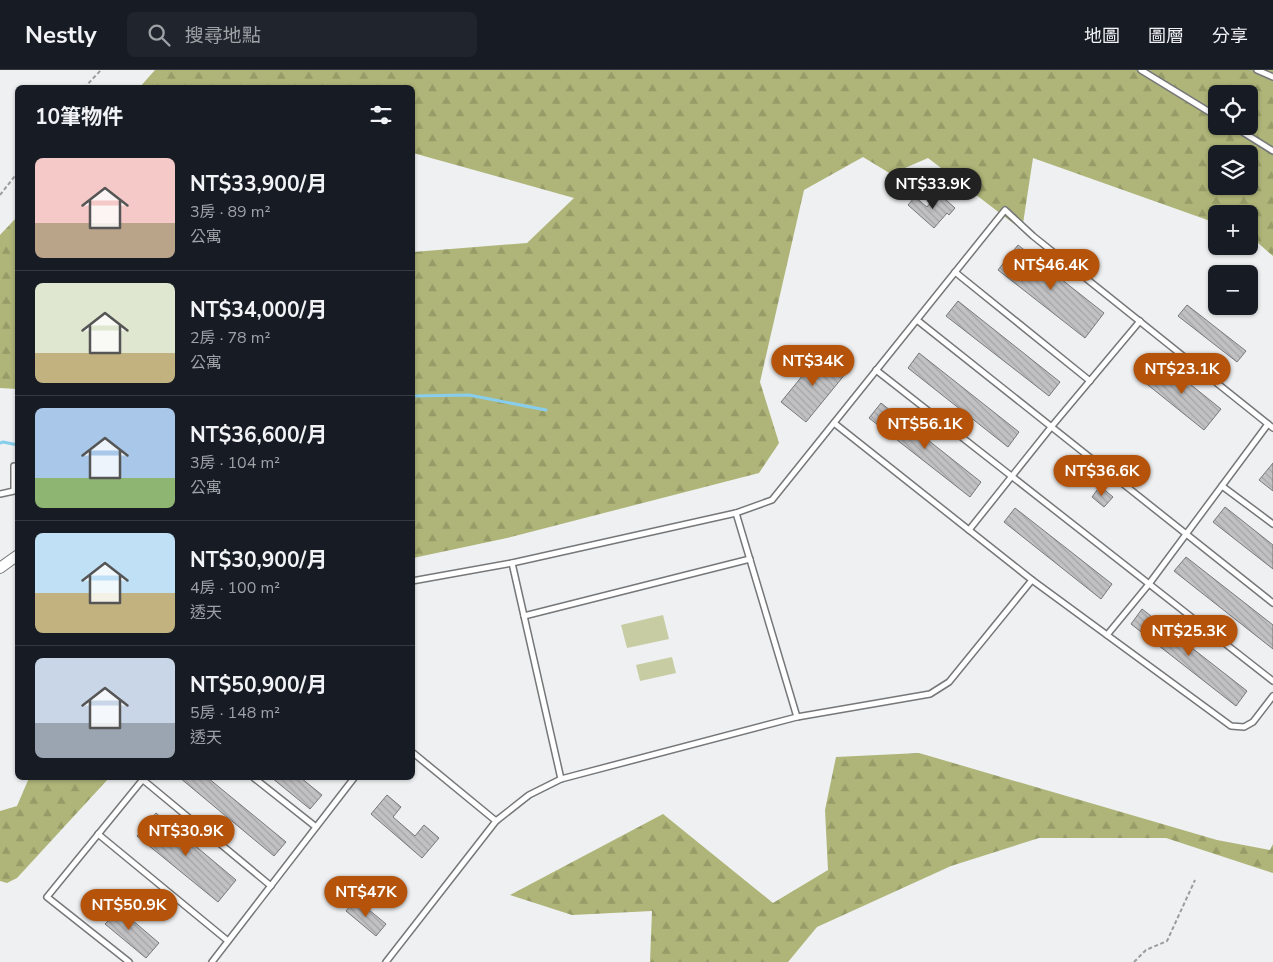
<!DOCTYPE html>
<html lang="zh-TW">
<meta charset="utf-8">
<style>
body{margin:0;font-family:"Nunito Sans","Noto Sans TC",sans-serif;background:#20242c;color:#f1f3f6;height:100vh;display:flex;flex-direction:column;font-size:19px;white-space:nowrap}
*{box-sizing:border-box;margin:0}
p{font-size:16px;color:#9ea1a6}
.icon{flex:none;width:28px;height:28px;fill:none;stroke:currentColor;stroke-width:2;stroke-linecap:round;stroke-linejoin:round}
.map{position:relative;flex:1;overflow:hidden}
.side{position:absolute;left:15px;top:15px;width:400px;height:695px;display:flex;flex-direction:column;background:#171b24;border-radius:8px;box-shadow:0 1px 4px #0004}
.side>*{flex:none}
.tools{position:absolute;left:1208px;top:15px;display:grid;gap:10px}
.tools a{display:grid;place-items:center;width:50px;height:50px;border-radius:8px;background:#171b24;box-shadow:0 1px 4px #0004;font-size:25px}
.price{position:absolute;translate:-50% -42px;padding:0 11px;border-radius:18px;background:#b45309;color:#fff;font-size:16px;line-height:32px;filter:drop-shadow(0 1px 2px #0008)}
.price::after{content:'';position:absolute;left:50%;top:30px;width:15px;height:11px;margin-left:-8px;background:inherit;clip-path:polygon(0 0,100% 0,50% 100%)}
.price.selected{background:#222;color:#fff}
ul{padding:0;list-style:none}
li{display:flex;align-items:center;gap:15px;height:125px;padding:0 20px}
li+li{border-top:1px solid #363941}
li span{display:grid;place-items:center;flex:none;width:140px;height:100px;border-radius:8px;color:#555}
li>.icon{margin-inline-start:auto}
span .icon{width:60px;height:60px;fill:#fffc;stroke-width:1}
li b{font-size:21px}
h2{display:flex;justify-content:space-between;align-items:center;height:60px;padding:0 20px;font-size:21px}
header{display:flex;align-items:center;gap:30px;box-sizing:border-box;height:70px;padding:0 25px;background:#171b24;border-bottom:1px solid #363941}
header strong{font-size:24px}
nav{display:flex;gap:28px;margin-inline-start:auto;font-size:18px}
.search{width:350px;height:45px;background:#20242c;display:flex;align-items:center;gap:12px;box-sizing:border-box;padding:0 18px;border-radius:8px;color:#9ea1a6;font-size:19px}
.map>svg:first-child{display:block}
.forest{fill:url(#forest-firs);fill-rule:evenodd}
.park{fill:#c7cca3}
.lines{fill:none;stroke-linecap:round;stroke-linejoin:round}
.stream{stroke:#88ceec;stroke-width:3}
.building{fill:url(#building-back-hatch);stroke:#787779}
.lane-casing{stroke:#767779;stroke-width:8}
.street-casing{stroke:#767779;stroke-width:12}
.path{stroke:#9b9c9d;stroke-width:2;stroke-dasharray:4 2.5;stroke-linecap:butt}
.lane{stroke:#fff;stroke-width:5}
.street{stroke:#fff;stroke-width:10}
</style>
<header>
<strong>Nestly</strong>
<div class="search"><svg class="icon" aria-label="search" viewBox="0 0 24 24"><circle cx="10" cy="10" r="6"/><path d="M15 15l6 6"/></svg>搜尋地點</div>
<nav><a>地圖</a><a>圖層</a><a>分享</a></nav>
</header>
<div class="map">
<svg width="1273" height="892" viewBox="0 0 1273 892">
<defs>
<pattern id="forest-firs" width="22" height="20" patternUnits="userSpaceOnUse" patternTransform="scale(1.25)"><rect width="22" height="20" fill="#afb578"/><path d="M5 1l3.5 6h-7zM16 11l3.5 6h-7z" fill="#969b67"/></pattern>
<pattern id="building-back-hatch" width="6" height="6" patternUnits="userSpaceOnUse" patternTransform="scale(1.25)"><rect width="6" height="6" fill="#c1c0c2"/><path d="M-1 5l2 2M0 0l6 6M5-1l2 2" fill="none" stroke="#a5a4a6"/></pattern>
</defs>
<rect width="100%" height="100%" fill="#eef0f1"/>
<g class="forest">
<path d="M155 0H1273V186L1249 165V144H1216V153L1033 88 1022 160 928 88 891 104 863 87 804 120 760 312 779 373 759 403 507 468 413 488V182L527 173 574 128 413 83 412 18H139ZM1216 24H1249V56H1216ZM1216 84H1249V116H1216Z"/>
<polygon points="17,147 17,319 0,318 0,165"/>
<polygon points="919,683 1217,770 1270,780 1273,774 1273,803 1166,768 1039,768 951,796 817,857 788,892 650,892 652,841 572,845 510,825 663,744 773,833 828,800 825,740 836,687"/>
<polygon points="29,708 109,708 17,808 7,813 0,811 0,741 17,736"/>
</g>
<g class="park">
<polygon points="663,545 669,569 627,578 621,555"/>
<polygon points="672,587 676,603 640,611 636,595"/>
</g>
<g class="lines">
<g class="stream">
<polyline points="412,326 469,325 546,340"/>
<polyline points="0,373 3,372 18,375"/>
</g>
</g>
<g class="building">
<polygon points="938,123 955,138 949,145 947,143 934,158 908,135 915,127 927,137"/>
<polygon points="1018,175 1104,243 1085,268 998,200"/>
<polygon points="958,231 1060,312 1049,326 946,246"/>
<polygon points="1187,235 1246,281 1237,292 1178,246"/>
<polygon points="821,283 846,303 806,352 781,332 803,305 799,301 807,290 812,294"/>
<polygon points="919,283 1019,362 1008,377 908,298"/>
<polygon points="1160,290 1221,339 1204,360 1143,311"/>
<polygon points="881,333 981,412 970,427 869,348"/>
<polygon points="1273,393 1273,421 1259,410"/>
<polygon points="1100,416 1113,427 1104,437 1092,427"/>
<polygon points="1225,437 1273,475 1273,499 1213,452"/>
<polygon points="1015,438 1112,514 1101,529 1004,452"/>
<polygon points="1186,487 1273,555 1273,579 1174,501"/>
<polygon points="1142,539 1247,621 1236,636 1131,554"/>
<polygon points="180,708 208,708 286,772 274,786"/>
<polygon points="272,708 301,708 322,725 310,739"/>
<polygon points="387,725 401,737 393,747 415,766 424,755 439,768 422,788 371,744"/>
<polygon points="156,743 236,810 218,832 137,766"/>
<polygon points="356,829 386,854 376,866 346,841"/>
<polygon points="106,833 116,842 118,838 159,873 146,888 105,854 109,850 99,840"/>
</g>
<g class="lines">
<g class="lane-casing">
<g id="lane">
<polyline points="1141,0 1216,46"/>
<polyline points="1257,0 1273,7"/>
<polyline points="1233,56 1273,81"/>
<polyline points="955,202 1090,311"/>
<polyline points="917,250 1273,533"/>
<polyline points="876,300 1273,611"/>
<polyline points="834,353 1032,510"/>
<polyline points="1222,416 1273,454"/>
<polyline points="0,424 14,421 14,396"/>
<polyline points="736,443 797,647"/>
<polyline points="969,460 1052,356 1140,251"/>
<polyline points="512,493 736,443 772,430 1005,140 1033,166 1273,358"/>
<polyline points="412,511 512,493 561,709"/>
<polyline points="524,546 750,489"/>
<polyline points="1107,565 1149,514 1268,354"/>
<polyline points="412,682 496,751"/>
<polyline points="254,708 316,757"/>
<polyline points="142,709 271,816"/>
<polyline points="98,764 228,871"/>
<polyline points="129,892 47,827 144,708"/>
<polyline points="212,892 354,708"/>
<polyline points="386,892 496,751 529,725 561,709 797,647 930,624 949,612 1032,510 1231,656 1244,657 1253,652 1273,626"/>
</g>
</g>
<g class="street-casing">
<polyline id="street" points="0,498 18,485"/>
</g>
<g class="path">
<polyline points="84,18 101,0"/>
<polyline points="0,125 18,102"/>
<polyline points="1134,892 1146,880 1167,871 1195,810"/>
</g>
<use href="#lane" class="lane"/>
<use href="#street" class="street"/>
</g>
</svg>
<div class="tools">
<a><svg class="icon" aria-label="locate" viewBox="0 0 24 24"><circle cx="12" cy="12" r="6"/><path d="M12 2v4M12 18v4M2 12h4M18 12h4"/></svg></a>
<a><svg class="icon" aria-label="layers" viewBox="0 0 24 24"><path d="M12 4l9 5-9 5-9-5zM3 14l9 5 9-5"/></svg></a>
<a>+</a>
<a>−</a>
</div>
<b class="price selected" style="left:933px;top:140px">NT$33.9K</b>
<b class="price" style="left:1051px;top:221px">NT$46.4K</b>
<b class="price" style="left:813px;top:317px">NT$34K</b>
<b class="price" style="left:1182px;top:325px">NT$23.1K</b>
<b class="price" style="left:925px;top:380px">NT$56.1K</b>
<b class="price" style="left:1102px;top:427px">NT$36.6K</b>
<b class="price" style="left:1189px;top:587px">NT$25.3K</b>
<b class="price" style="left:186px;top:787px">NT$30.9K</b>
<b class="price" style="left:366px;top:848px">NT$47K</b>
<b class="price" style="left:129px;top:861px">NT$50.9K</b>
<section class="side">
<h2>10筆物件<svg class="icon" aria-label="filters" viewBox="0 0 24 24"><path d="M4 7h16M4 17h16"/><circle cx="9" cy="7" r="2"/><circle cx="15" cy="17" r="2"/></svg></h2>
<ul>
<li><span style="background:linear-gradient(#f6c9c9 65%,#b9a48a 0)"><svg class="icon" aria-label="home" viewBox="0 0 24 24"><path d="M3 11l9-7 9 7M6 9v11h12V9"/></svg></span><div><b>NT$33,900/月</b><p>3房 · 89 m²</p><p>公寓</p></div></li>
<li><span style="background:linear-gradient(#dfe7d0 70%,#c2b280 0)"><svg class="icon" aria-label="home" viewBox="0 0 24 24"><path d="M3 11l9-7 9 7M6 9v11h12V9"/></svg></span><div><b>NT$34,000/月</b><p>2房 · 78 m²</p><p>公寓</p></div></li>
<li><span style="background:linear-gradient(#a9c7e8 70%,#8fb573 0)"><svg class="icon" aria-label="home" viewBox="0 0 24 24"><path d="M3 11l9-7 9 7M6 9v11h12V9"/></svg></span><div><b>NT$36,600/月</b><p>3房 · 104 m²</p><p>公寓</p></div></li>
<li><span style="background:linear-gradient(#bfe0f5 60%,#c2b280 0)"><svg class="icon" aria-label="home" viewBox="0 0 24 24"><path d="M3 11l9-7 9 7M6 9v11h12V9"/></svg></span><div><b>NT$30,900/月</b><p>4房 · 100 m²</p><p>透天</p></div></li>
<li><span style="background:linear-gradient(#c9d6e8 65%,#9aa5b1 0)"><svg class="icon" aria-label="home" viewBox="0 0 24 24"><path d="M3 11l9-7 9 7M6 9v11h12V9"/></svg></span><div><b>NT$50,900/月</b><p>5房 · 148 m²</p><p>透天</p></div></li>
</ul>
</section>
</div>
